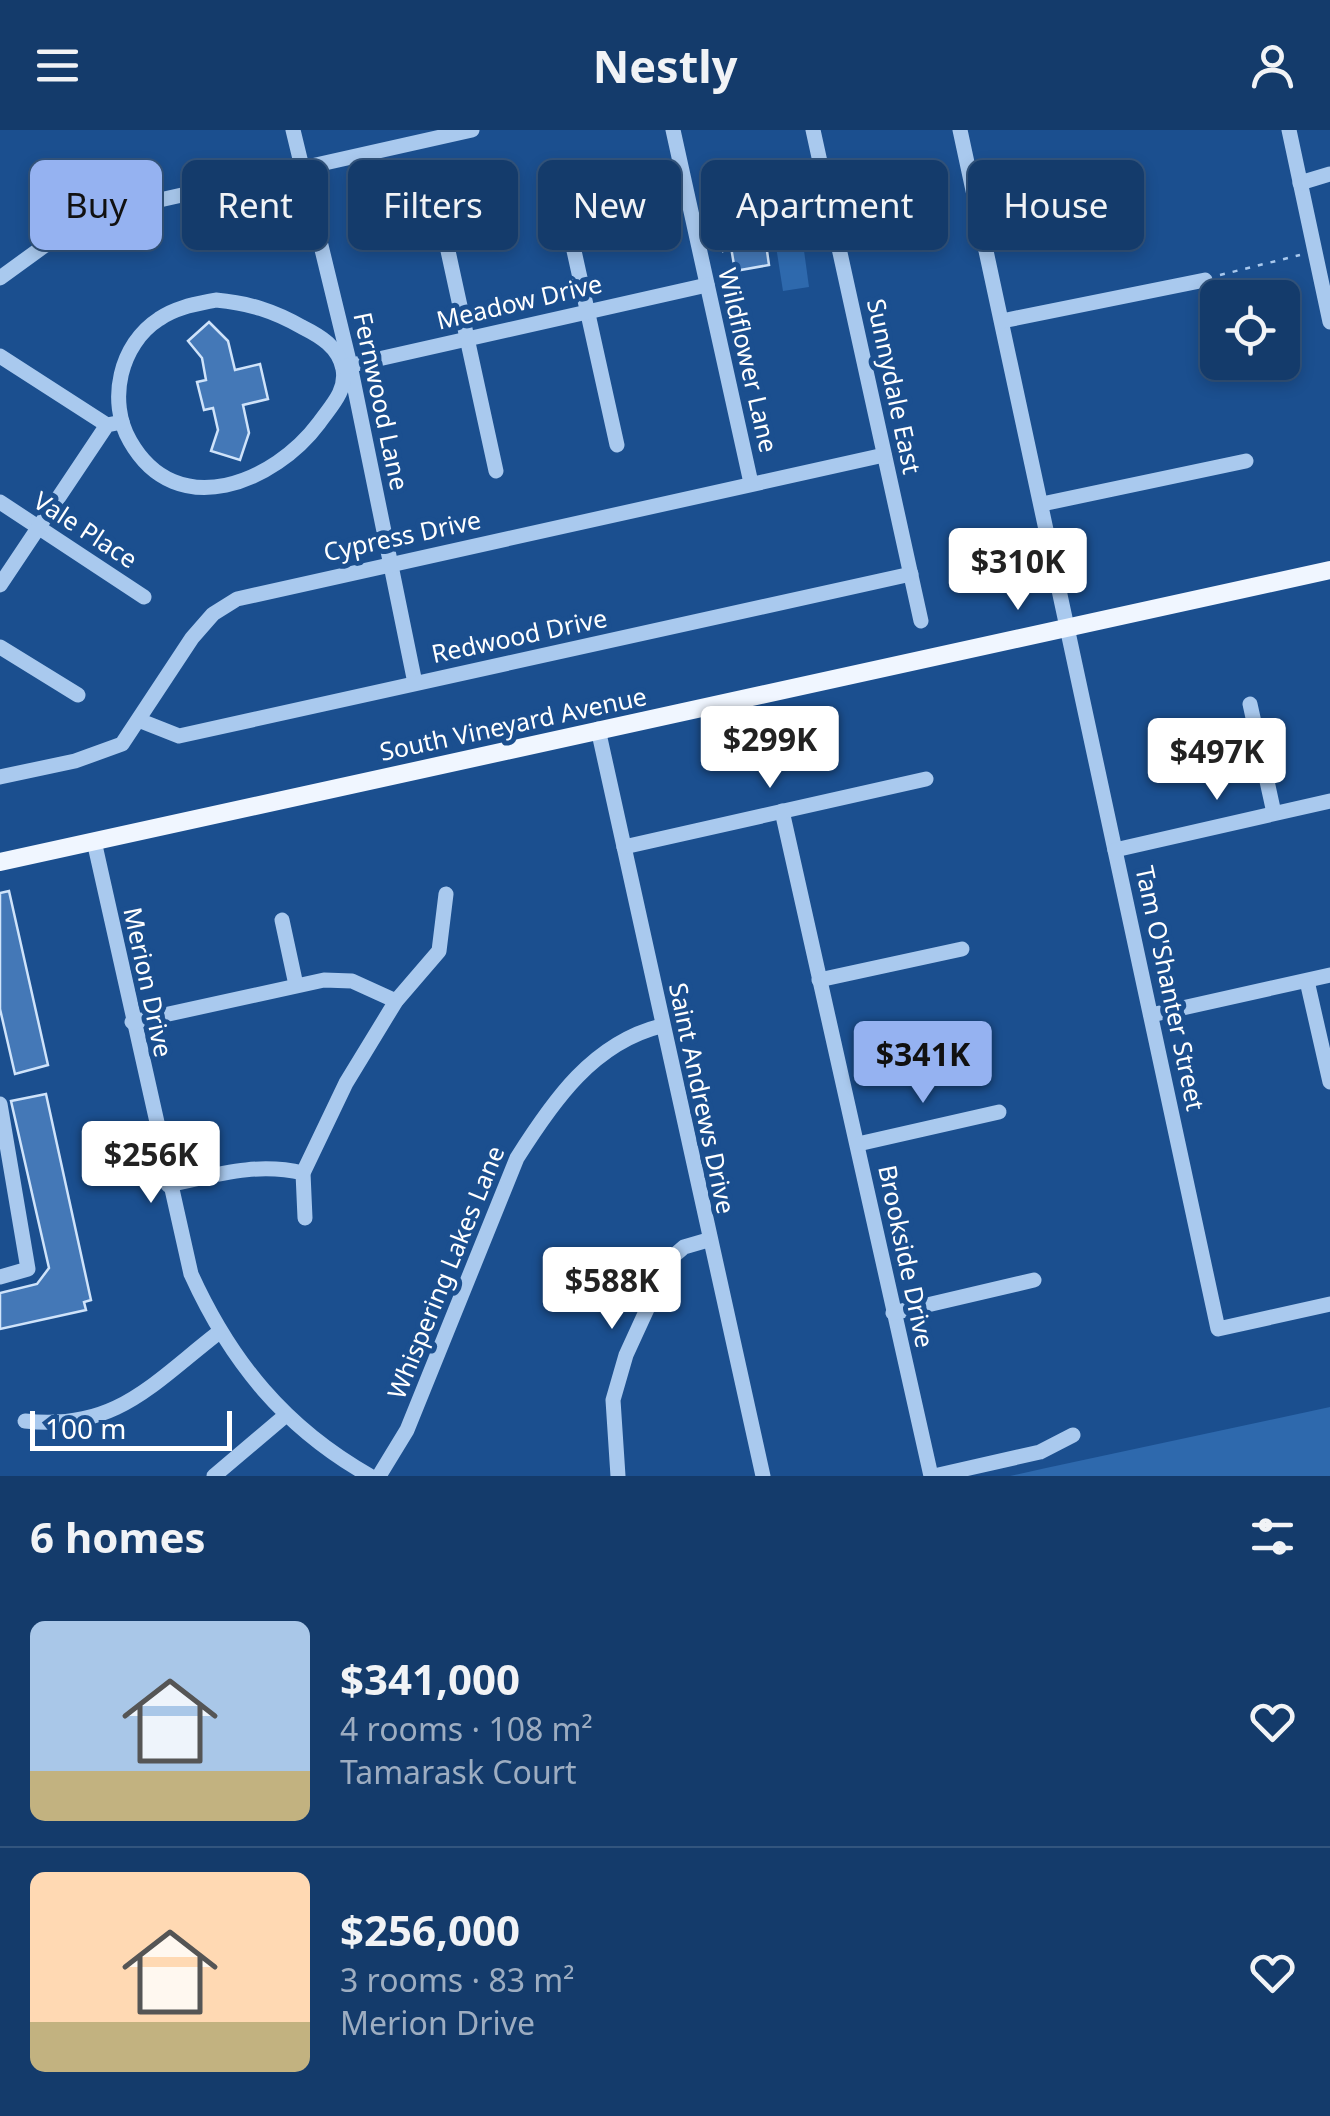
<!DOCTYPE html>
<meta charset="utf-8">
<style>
body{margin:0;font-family:"Noto Sans",sans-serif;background:#214673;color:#f1f3f6;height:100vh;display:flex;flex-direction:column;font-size:38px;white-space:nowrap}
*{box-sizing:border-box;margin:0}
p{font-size:32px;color:#9dadc1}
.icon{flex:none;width:55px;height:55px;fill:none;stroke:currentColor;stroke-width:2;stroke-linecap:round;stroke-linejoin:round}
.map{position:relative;height:1346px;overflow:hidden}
.sheet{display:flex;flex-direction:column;background:#143b6b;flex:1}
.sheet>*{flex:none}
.hud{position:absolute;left:30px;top:30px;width:1270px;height:90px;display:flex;gap:20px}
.buttons{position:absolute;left:1200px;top:150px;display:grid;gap:20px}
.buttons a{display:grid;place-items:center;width:100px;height:100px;border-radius:15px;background:#143b6b;box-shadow:0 5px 15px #0003,0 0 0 2px #33557e;font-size:50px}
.scale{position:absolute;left:30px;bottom:25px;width:202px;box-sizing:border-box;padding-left:10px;border:5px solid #fff;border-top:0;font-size:28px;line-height:35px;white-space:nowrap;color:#fff;-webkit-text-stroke:8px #1b4f8f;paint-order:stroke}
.price{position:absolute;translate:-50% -85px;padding:0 22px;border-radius:10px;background:#fff;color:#222;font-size:32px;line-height:65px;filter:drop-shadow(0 2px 5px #0008)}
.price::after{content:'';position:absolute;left:50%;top:60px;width:30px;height:22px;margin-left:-15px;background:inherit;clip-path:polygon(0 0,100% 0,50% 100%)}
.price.active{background:#95b2f1;color:#111}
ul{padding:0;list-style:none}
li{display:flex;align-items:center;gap:30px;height:250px;padding:0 30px}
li+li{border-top:2px solid #33557e}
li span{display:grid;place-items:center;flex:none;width:280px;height:200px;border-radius:15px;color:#555}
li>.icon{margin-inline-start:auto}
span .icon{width:120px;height:120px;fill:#fffc;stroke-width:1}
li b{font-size:42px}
h2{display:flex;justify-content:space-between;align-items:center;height:120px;padding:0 30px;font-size:42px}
.pill{padding:0 35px;border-radius:15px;background:#143b6b;box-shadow:0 5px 15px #0003,0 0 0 2px #33557e;font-size:35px;line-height:90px}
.pill.active{background:#95b2f1;color:#111}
header{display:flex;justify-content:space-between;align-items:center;height:130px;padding:0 30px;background:#143b6b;font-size:45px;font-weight:700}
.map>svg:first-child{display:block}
.green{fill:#2e69ad}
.water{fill:#3c6290;stroke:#9cc4f0;stroke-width:2.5}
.building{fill:#4478b7;stroke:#cfe3fa;stroke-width:2.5}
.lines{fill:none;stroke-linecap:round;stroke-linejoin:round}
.path{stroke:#a9c9ee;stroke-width:2.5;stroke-dasharray:5 8;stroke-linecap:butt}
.minor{stroke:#a9c9ee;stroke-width:15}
.major{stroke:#f0f6ff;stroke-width:18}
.labels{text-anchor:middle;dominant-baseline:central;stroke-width:10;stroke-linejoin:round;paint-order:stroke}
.street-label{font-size:25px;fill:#fff;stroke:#1b4f8f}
</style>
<header><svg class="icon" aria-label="menu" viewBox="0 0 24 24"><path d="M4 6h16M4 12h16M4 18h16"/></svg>Nestly<svg class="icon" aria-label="person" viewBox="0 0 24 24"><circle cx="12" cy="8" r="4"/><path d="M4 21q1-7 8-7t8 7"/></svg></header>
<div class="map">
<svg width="1330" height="1346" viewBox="0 0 1330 1346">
<rect width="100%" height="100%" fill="#1b4f8f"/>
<g class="green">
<polygon points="802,106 809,157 783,161 775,110"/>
<polygon points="1330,1277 1330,1346 1010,1346 1046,1338"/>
</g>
<polygon class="water" points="795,55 797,71 762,76 760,60"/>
<g class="building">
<polygon points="735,58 763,93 769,135 735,141 731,117 723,121 715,102 723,98 708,78"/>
<polygon points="209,192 228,211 235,240 260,234 268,269 243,275 249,303 240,330 211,321 218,300 213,278 204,280 197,252 206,250 202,228 188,211"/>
<polygon points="9,761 48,935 15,944 0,879 0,763"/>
<polygon points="46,964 91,1170 84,1172 86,1180 0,1199 0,1163 37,1154 49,1138 11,971"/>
</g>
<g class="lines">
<polyline class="path" points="1220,145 1300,125"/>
<g class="minor">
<polyline points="293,0 350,235 415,553"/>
<polyline points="673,0 751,353"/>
<polyline points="813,0 921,491"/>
<polyline points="960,0 1218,1199 1330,1174"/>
<polyline points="1289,0 1330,192"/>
<polyline points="557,44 617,315"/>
<polyline points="1300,53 1330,44"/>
<polyline points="438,75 496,341"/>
<polyline points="0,148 44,116 133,76 472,0"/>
<path d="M216 170C249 173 274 181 302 197 320 206 339 217 343 239 347 261 331 276 319 293 275 352 177 394 130 311 107 271 120 214 159 189 176 177 197 174 216 170Z"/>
<polyline points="1002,191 1205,150"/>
<polyline points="0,226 107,295"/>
<polyline points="343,237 707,155"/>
<polyline points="0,372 144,467"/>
<polyline points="1042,374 1246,331"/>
<polyline points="0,455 107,295 122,292"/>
<polyline points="0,517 78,565"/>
<polyline points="1250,574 1274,683"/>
<polyline points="141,591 179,606 911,444"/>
<polyline points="598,599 763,1346"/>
<polyline points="0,647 75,631 122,614 192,508 213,484 237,469 884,325"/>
<polyline points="782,681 931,1346"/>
<path d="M94 711 191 1144C231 1232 285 1298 370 1346"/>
<polyline points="624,717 926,649"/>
<polyline points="1115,720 1330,671"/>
<polyline points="282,790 296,855"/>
<polyline points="819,850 962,819"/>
<polyline points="1307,851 1330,952"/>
<polyline points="1151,885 1330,845"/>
<polyline points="132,892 324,850 352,851 396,871"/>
<polyline points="0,974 28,1139 0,1147"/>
<polyline points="858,1014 999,982"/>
<path d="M168 1055C216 1045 256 1032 303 1043"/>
<polyline points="305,1088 303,1043 346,953 396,871 439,821 446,764"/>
<polyline points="893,1183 1034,1150"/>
<path d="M25 1291C115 1301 151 1255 218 1203"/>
<polyline points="214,1346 286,1285"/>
<path d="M379 1346 407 1300 517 1028C553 971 593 913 661 896"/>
<polyline points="618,1346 613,1270 626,1225 670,1129 684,1117 708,1110"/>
<polyline points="934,1346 1040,1322 1073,1305"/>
</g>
<polyline class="major" points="0,732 1330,440"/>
</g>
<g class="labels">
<g class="street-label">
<text transform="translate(519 171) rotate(-13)">Meadow Drive</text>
<text transform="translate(749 230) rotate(77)">Wildflower Lane</text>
<text transform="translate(895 256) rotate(78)">Sunnydale East</text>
<text transform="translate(382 271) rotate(78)">Fernwood Lane</text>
<text transform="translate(86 399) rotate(33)">Vale Place</text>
<text transform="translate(402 405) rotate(-12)">Cypress Drive</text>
<text transform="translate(519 505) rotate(-12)">Redwood Drive</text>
<text transform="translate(513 593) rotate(-12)">South Vineyard Avenue</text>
<text transform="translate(149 852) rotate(78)">Merion Drive</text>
<text transform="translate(1171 858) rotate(78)">Tam O'Shanter Street</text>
<text transform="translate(703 968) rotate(78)">Saint Andrews Drive</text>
<text transform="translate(907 1126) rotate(78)">Brookside Drive</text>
<text transform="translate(445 1142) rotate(-68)">Whispering Lakes Lane</text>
</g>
</g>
</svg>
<div class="buttons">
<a><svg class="icon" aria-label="locate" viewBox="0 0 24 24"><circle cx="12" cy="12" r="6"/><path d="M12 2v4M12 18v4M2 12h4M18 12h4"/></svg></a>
</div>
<div class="scale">100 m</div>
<b class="price" style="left:1018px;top:483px">$310K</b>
<b class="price" style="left:770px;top:661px">$299K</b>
<b class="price" style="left:1217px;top:673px">$497K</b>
<b class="price active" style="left:923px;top:976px">$341K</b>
<b class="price" style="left:151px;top:1076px">$256K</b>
<b class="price" style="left:612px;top:1202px">$588K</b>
<div class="hud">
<a class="pill active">Buy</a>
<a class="pill">Rent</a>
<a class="pill">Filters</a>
<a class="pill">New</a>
<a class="pill">Apartment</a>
<a class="pill">House</a>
</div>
</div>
<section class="sheet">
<h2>6 homes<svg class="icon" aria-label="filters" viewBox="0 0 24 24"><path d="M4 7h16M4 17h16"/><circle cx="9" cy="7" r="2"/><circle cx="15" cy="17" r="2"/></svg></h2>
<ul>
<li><span style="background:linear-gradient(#a9c7e8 75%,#c2b280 0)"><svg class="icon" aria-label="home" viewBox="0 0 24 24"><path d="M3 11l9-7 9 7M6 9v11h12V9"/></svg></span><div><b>$341,000</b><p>4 rooms · 108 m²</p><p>Tamarask Court</p></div><svg class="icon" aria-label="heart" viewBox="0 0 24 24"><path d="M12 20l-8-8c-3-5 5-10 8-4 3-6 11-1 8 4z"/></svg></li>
<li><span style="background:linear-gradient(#ffd9b3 75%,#c2b280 0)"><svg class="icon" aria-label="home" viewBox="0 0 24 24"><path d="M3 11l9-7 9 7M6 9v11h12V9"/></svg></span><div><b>$256,000</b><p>3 rooms · 83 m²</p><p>Merion Drive</p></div><svg class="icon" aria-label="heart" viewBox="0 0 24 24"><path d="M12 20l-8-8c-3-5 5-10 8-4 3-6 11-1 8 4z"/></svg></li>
</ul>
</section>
